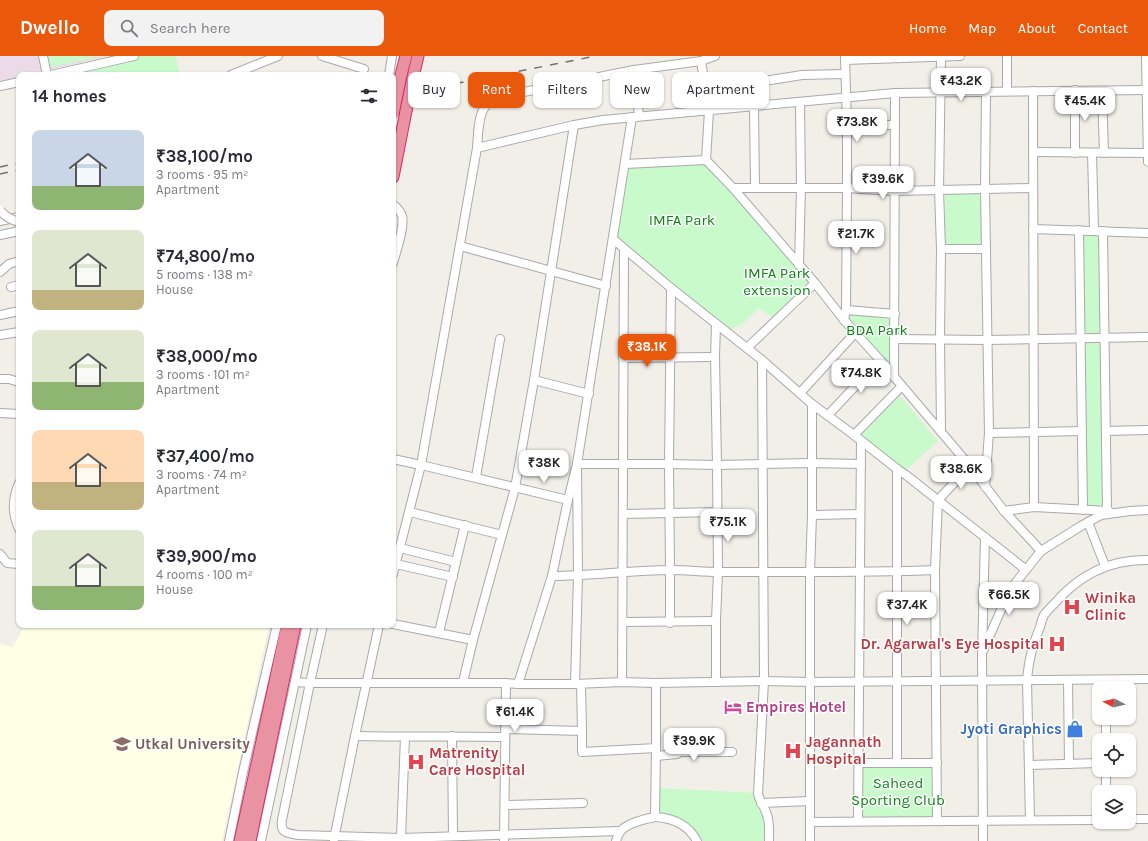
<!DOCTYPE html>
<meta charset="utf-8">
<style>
body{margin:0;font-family:Karla,sans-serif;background:#f2f2f3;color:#2b2b33;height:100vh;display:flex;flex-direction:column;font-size:15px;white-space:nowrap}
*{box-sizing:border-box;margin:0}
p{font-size:13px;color:#7c7c81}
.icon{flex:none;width:22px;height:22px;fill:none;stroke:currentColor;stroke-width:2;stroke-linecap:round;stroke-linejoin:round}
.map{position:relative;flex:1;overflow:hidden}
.details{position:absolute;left:16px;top:16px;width:380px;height:556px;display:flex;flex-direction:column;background:#fff;border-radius:8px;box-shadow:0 1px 3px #0004}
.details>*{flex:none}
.hud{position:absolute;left:408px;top:16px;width:380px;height:36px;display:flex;gap:8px}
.needle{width:26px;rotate:277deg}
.buttons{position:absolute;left:1092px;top:625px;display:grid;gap:8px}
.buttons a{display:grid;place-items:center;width:44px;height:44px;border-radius:8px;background:#fff;box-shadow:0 1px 3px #0004;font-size:20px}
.price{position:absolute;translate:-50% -34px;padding:0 9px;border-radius:8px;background:#fff;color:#222;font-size:13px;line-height:26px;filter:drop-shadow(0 1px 2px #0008)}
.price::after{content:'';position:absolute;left:50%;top:24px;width:12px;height:9px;margin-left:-6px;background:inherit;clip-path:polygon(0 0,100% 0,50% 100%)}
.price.current{background:#ea580c;color:#fff}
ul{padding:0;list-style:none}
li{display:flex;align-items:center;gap:12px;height:100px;padding:0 16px}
li span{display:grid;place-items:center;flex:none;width:112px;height:80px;border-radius:8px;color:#555}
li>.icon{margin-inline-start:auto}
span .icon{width:48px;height:48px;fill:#fffc;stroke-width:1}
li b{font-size:17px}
h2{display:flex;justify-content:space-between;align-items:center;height:48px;padding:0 16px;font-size:17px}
.tag{padding:0 14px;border-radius:8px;background:#fff;box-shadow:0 1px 3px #0004;font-size:14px;line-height:36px}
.tag.current{background:#ea580c;color:#fff}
header{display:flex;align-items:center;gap:24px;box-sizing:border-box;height:56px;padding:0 20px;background:#ea580c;color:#fff}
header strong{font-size:19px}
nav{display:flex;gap:22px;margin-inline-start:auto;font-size:14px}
.search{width:280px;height:36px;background:#f2f2f3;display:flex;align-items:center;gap:10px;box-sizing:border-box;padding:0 14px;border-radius:8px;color:#7c7c81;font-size:15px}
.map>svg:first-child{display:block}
.industrial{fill:#ebdbe8}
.education{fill:#ffffe5}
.park{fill:#c8facc}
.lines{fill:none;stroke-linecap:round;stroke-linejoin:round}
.minor-casing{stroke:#a9a9a9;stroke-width:10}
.highway-casing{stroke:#dc2a67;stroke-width:13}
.minor{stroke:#fff;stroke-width:8}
.highway{stroke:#e892a2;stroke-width:11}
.rail{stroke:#707070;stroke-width:1.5;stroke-dasharray:8 8;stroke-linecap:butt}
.minor-bridge-casing{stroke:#a9a9a9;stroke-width:10;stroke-linecap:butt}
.highway-bridge-casing{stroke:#dc2a67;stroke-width:13;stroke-linecap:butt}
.minor-bridge{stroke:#fff;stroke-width:8}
.highway-bridge{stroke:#e892a2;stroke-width:11}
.labels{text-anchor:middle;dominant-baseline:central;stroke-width:3;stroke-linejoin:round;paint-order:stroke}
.park-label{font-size:15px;fill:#0c8416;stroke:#fff}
.health-label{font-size:15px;font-weight:bold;fill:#be3a42;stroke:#fff;text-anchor:start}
.hotel-label{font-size:15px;font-weight:bold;fill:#b23c85;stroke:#fff;text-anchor:start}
.shop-label{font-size:15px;font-weight:bold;fill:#366cbe;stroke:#fff;text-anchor:end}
.education-label{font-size:15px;font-weight:bold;fill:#785e54;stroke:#fff;text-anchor:start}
</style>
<header>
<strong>Dwello</strong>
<div class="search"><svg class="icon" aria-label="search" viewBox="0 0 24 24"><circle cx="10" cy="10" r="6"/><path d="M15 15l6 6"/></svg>Search here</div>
<nav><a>Home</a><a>Map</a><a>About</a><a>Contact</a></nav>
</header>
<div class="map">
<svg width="1148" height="785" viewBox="0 0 1148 785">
<rect width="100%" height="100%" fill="#f2efe9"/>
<polygon class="industrial" points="0,0 108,0 26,19 19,19 19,21 0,25"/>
<polygon class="education" points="25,569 269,569 222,785 0,785 0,588 13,591"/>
<g class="park">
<polygon points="43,0 104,0 46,12"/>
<polygon points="135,0 175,0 181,19 83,19 82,12"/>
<polygon points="706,104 815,227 776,264 759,252 745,266 731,274 716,268 613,183 625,108"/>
<polygon points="945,136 983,136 984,193 945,192"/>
<polygon points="1079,174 1104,175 1110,455 1083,454"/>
<polygon points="846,254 895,258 894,321 844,264"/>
<polygon points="900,340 938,385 906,414 861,379"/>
<polygon points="861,710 935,710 934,762 861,763"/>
<polygon points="657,732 757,737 765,757 767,785 697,785 694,778 656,760"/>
</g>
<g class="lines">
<g class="minor-casing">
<g id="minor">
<polyline points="43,0 47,19"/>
<polyline points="322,0 364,13"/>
<polyline points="715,0 701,5 709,55 706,104 733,132 815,227 844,264 880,304 970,410 1004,455 1041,495"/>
<polyline points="1146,0 1148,106"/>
<polyline points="845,4 960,0"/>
<polyline points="634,14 701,5"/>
<polyline points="51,19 134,0"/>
<polyline points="231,19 278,0"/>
<polyline points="389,19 392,0"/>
<polyline points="0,30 19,26"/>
<polyline points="705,33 752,27 802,19 845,18"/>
<polyline points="1075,34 1075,97"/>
<polyline points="1007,35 1007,0"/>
<polyline points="1033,35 1034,451"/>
<polyline points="1102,35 1104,97"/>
<polyline points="754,51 755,132"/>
<polyline points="847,69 895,69"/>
<polyline points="477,92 574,69 603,64 895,37 1147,34"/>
<polyline points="1033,96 1148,97"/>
<polyline points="1092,97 1094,174"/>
<polyline points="625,108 706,104"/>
<polyline points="733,132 847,132 895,135 1033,132"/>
<polyline points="0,165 19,161"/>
<polyline points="1033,173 1148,177"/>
<polyline points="1079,174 1083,454"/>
<polyline points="1103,175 1107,455"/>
<polyline points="0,179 19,175"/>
<polyline points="613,183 671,232 762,304 812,348 854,379 897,413 906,419 1025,513"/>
<polyline points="460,190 606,230"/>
<polyline points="941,193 986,193"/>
<path d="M393 207C396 196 405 170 402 160 401 156 398 153 395 150"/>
<polyline points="799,209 801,132 800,46"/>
<polyline points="0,216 9,208 19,205"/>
<polyline points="11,231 19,229"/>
<polyline points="846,254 895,258"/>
<polyline points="0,259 19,255"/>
<polyline points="844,264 846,254 847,132 847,69 845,0"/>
<polyline points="0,279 19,276"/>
<polyline points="895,283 987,284 1148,281"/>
<polyline points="747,292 815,227"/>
<polyline points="623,302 715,301"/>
<path d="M762 304 764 625 758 738C760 746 765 751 767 759 770 767 769 776 769 785"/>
<polyline points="894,321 895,37"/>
<polyline points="0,323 9,323 19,326"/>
<polyline points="534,324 589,338"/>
<polyline points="800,337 856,276"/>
<polyline points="0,357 19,358"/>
<polyline points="828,359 880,304"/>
<polyline points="941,375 940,283 941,193 939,134 941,0"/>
<polyline points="1106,375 1148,374"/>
<polyline points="989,377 1082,375"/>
<polyline points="854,379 902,330"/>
<polyline points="393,403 421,409 568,444"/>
<polyline points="476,421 500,283"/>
<path d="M19 427C12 444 12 457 19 473"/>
<polyline points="985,431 989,377 985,134 986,35"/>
<polyline points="1004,455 1034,451 1109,455"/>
<polyline points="410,456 502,479"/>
<polyline points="623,458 717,456"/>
<polyline points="812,459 860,458"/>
<polyline points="1088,466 1105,510"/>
<polyline points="400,492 456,506"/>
<polyline points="0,498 7,507 19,508"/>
<polyline points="396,508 453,521"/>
<path d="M393 518 421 409 477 92C478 81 478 59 485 51 489 44 497 42 504 40L634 14 639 60"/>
<path d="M552 520C592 520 631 514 671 514 687 514 703 516 719 516 791 516 864 517 935 514"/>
<polyline points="623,566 716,565"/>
<polyline points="670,567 670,514 669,408 671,232"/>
<polyline points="393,568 473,584"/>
<polyline points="323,569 310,627 506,627 504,785"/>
<polyline points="439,576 465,469"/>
<polyline points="983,595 1004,547 1013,530 1041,495 1081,470 1101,459 1130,455 1148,454"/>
<polyline points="1068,624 1069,708"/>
<path d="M295 626 310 627 282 764C280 777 286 777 298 779L401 782 620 775"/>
<polyline points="463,626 473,584 515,432 534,324 574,69"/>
<polyline points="622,626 624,193"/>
<polyline points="716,626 716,565 718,516 717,409 715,301 716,268"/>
<polyline points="506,627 518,628 552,520 568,444 577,408 632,61"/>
<polyline points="518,628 575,628 622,626 656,627 764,625 810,626 1148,623"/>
<polyline points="575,628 578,520 577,408 669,408 717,409 811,407 861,408"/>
<polyline points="1106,662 1106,684"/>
<polyline points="505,673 582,675 581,628"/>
<polyline points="582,675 582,696 656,692 656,627"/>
<path d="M355 680C405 681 455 680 505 681"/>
<polyline points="452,680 453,780"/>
<polyline points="656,700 677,698 680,696 732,696"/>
<polyline points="858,707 937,707"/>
<polyline points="897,707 897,413"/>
<polyline points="1029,709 1099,707"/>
<polyline points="1106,714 1106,736"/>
<polyline points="761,747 810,745"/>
<polyline points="505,749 583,747"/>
<path d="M655 761C673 762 688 768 697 785"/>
<polyline points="1129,763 1148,763"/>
<path d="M1030 764 1027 624C1029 603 1032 591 1040 571 1041 567 1042 563 1044 559 1047 555 1051 551 1054 548 1079 519 1110 503 1148 504"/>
<polyline points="858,765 861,385"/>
<polyline points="937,765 935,514 938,444 970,410"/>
<polyline points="810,766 1099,764"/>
<polyline points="401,782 405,681"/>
<polyline points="334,783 355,680 379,569"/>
<polyline points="229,785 243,716 277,569"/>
<polyline points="261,785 307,569"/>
<path d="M616 785C617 782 618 779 620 776 626 767 645 763 655 761L656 692"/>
<polyline points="810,785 810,516 812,459 812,348"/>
<polyline points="983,785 982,599 985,481"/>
</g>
</g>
<g class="highway-casing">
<g id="highway">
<polyline points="401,19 406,0"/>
<polyline points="413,21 418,0"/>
<polyline points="393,121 406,55"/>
<polyline points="240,785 273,635 287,569"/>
<polyline points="250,785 295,569"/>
</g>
</g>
<use href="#minor" class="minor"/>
<use href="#highway" class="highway"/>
<g class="rail">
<polyline points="393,40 596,0"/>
<polyline points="0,111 19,107"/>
<polyline points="0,118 19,114"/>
</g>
<g class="minor-bridge-casing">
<path id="minor-bridge" d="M0 154C4 160 12 164 19 166"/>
</g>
<g class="highway-bridge-casing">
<g id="highway-bridge">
<polyline points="406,55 413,21"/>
<polyline points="393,58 401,19"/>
</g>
</g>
<use href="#minor-bridge" class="minor-bridge"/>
<use href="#highway-bridge" class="highway-bridge"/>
</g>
<defs>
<g id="hospital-bare" transform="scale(1.38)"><path d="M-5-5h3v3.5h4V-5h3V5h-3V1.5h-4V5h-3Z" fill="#e0444e" stroke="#fff" stroke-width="2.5" paint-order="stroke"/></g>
<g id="hotel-bare" transform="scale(1.38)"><path d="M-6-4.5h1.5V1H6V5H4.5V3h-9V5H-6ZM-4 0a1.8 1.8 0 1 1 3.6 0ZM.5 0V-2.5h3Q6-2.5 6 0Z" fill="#d1479c" stroke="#fff" stroke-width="2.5" paint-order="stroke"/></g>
<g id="shop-bare" transform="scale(1.38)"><path d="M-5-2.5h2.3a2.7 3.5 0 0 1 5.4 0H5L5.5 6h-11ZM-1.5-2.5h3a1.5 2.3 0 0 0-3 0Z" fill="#3f7fe0" stroke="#fff" stroke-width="2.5" paint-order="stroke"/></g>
<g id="university-bare" transform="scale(1.38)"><path d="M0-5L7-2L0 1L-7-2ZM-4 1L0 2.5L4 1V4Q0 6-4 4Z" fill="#8d6e63" stroke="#fff" stroke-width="2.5" paint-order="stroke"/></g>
</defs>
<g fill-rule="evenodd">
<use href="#hospital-bare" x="1072" y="551"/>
<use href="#hospital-bare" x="1057" y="588"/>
<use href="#hotel-bare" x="733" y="651"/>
<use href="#shop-bare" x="1075" y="673"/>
<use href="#university-bare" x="122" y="688"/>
<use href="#hospital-bare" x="793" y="695"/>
<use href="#hospital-bare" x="416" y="706"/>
</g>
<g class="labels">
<g class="park-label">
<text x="682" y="164">IMFA Park</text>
<text x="777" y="217">IMFA Park<tspan x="777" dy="17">extension</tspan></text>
<text x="877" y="274">BDA Park</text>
<text x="898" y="727">Saheed<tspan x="898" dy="17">Sporting Club</tspan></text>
</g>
<g class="health-label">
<text x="1085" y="542">Winika<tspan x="1085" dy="17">Clinic</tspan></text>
<text x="1044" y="588" text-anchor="end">Dr. Agarwal's Eye Hospital</text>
<text x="806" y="686">Jagannath<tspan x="806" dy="17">Hospital</tspan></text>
<text x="429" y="697">Matrenity<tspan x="429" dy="17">Care Hospital</tspan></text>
</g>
<g class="hotel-label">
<text x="746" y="651">Empires Hotel</text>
</g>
<g class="shop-label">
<text x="1062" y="673">Jyoti Graphics</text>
</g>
<g class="education-label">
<text x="135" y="688">Utkal University</text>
</g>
</g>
</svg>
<div class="buttons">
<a><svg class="needle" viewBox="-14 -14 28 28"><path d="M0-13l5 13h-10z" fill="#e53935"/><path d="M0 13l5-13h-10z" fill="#7c7c81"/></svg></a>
<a><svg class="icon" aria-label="locate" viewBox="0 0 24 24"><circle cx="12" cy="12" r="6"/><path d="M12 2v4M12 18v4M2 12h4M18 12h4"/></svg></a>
<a><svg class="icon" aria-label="layers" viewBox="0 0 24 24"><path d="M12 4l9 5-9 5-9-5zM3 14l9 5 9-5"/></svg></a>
</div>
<b class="price" style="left:961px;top:46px">₹43.2K</b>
<b class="price" style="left:1085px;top:66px">₹45.4K</b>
<b class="price" style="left:857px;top:87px">₹73.8K</b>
<b class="price" style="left:883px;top:144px">₹39.6K</b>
<b class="price" style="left:856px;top:199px">₹21.7K</b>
<b class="price current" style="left:647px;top:312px">₹38.1K</b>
<b class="price" style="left:861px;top:338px">₹74.8K</b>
<b class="price" style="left:544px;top:428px">₹38K</b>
<b class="price" style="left:961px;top:434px">₹38.6K</b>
<b class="price" style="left:728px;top:487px">₹75.1K</b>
<b class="price" style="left:1009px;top:560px">₹66.5K</b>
<b class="price" style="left:907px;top:570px">₹37.4K</b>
<b class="price" style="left:515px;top:677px">₹61.4K</b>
<b class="price" style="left:694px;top:706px">₹39.9K</b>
<div class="hud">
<a class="tag">Buy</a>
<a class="tag current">Rent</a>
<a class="tag">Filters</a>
<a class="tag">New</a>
<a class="tag">Apartment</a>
</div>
<section class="details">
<h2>14 homes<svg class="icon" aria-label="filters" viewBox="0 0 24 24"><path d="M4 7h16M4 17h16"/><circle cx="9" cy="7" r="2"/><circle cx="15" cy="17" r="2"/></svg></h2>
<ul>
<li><span style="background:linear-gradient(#c9d6e8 70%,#8fb573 0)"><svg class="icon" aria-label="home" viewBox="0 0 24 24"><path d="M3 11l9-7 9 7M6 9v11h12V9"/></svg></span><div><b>₹38,100/mo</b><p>3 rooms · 95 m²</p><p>Apartment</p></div></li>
<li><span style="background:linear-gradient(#dfe7d0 75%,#c2b280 0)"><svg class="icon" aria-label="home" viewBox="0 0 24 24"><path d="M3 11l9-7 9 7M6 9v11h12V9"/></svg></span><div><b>₹74,800/mo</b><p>5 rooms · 138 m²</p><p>House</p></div></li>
<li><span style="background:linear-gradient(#dfe7d0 65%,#8fb573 0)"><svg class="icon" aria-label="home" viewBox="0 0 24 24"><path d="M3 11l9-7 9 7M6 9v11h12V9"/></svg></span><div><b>₹38,000/mo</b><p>3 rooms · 101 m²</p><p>Apartment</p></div></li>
<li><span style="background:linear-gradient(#ffd9b3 65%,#c2b280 0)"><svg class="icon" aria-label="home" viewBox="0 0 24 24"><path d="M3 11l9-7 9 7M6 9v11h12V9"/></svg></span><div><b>₹37,400/mo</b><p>3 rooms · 74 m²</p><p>Apartment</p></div></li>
<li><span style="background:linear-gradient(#dfe7d0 70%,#8fb573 0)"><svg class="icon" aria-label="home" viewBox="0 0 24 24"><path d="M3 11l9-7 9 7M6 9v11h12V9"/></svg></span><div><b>₹39,900/mo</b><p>4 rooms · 100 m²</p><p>House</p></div></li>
</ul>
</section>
</div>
